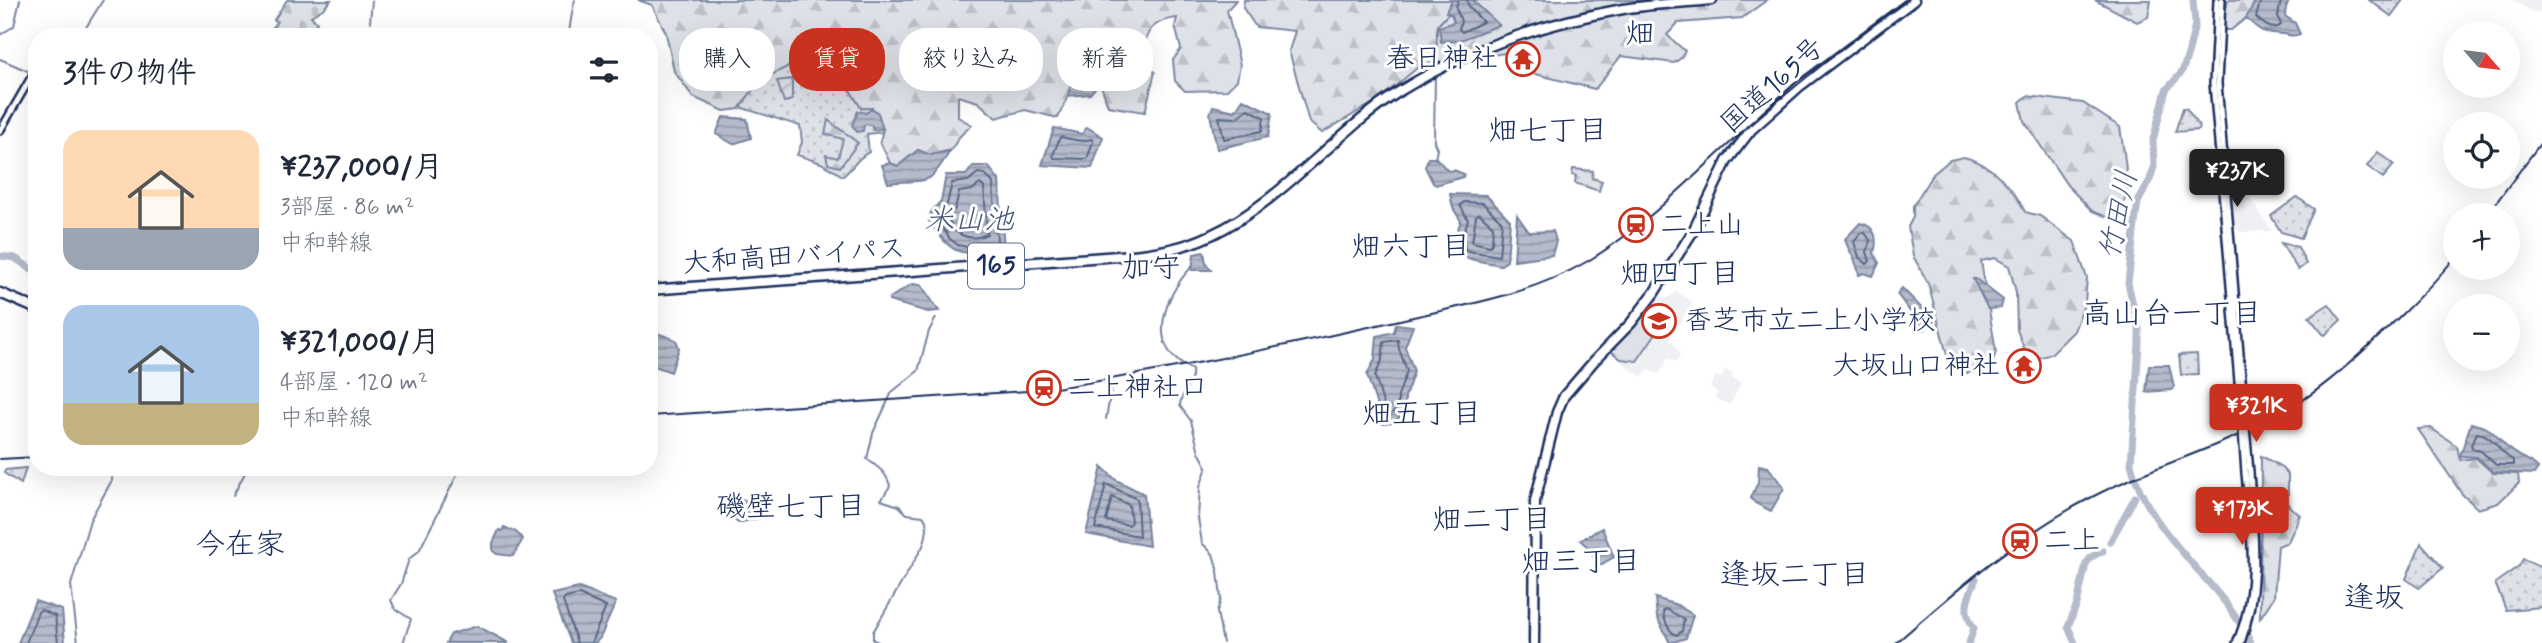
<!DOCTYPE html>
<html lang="ja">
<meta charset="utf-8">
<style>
body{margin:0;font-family:Mynerve,"Klee One",sans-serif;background:#f2f2f3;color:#1f2937;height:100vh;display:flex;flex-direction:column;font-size:26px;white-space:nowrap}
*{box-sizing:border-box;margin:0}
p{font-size:23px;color:#747a83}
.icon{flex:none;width:38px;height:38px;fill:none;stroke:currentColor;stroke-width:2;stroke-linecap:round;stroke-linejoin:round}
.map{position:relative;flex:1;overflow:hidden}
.panel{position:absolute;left:28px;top:28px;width:630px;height:448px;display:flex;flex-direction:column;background:#fff;border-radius:28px;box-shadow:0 7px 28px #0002}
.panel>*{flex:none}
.banner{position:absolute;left:679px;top:28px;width:665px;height:63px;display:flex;gap:14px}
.needle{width:46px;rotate:118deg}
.buttons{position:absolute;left:2443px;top:21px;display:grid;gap:14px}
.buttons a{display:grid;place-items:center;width:77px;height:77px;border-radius:50%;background:#fff;box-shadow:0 7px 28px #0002;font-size:35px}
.price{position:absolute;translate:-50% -60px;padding:0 16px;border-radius:7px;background:#c8321e;color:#fff;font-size:23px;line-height:46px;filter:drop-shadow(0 2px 4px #0008)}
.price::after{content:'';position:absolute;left:50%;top:42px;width:21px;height:16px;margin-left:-10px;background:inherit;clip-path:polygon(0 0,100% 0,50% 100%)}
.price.on{background:#222;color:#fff}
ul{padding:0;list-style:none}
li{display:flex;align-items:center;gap:21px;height:175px;padding:0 35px}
li span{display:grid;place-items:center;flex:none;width:196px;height:140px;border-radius:21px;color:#555}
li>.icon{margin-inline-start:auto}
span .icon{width:84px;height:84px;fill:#fffc;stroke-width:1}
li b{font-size:30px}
h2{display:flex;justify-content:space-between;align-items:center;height:84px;padding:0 35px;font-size:30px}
.chip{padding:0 24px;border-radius:28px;background:#fff;box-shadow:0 7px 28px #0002;font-size:24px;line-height:63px}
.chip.on{background:#c8321e;color:#fff}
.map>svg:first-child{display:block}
.built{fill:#eff0f4}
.grass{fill:url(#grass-dots);stroke:#7c88a2;stroke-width:2}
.forest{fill:url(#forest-firs);stroke:#7c88a2;stroke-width:2}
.cemetery{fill:url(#cemetery-stones);stroke:#7c88a2;stroke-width:2}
.garden{fill:url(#garden-furrows);stroke:#7c88a2;stroke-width:2}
.pitch{fill:#dee1e7;stroke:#7c88a2;stroke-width:2}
.water{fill:url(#water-rules);stroke:#77839f;stroke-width:2}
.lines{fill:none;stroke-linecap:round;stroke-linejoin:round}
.shore{stroke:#596789;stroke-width:2}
.stream{stroke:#77839f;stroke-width:2}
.river{stroke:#b5bbca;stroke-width:7}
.secondary-casing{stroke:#1b2f5e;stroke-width:10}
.highway-casing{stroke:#1b2f5e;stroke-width:13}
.secondary{stroke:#fff;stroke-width:5}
.highway{stroke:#fff;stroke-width:8}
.rail{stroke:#1b2f5e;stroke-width:2}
.secondary-bridge-casing{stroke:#1b2f5e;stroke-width:10;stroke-linecap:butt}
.secondary-bridge{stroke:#fff;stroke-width:5}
.labels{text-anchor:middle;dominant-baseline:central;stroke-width:6;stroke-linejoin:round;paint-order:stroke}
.shield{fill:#fff;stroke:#5f6d8e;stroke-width:2}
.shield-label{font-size:26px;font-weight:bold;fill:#1b2f5e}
.poi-label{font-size:28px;fill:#1b2f5e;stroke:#fff;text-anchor:start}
.street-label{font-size:28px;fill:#1b2f5e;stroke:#fff}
.neighbourhood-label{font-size:30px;fill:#1b2f5e;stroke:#fff}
.water-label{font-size:30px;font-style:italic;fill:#49597e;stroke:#fff}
</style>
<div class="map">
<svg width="2542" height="643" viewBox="0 0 2542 643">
<defs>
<pattern id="grass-dots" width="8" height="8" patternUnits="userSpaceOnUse" patternTransform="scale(1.75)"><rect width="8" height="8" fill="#dee1e7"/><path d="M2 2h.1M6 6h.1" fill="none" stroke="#bec1c9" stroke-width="1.8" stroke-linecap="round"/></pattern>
<pattern id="forest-firs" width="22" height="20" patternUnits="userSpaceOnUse" patternTransform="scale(1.75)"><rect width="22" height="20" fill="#dee1e7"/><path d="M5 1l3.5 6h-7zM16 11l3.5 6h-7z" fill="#bec1c9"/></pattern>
<pattern id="cemetery-stones" width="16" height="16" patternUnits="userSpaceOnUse" patternTransform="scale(1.75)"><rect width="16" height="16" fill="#dee1e7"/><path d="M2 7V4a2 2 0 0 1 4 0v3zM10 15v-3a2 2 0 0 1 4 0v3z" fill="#bec1c9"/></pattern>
<pattern id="garden-furrows" width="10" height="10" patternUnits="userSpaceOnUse" patternTransform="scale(1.75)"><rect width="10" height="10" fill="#dee1e7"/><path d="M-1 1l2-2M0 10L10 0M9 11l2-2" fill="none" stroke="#bec1c9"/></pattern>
<pattern id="water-rules" width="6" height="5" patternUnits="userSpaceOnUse" patternTransform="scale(1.75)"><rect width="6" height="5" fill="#b5bbca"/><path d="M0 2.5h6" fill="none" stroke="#9298a7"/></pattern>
</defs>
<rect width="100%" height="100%" fill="#fff"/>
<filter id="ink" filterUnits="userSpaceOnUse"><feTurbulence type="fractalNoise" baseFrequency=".0143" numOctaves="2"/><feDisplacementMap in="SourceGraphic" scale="14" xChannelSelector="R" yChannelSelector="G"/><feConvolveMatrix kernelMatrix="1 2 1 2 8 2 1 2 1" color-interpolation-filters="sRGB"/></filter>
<g filter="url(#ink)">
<g class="built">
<polygon points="2512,0 2542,0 2542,12 2535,13"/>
<polygon points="2231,171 2272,231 2240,232 2235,228"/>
<polygon points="1676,291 1693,302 1670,339 1680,353 1677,362 1668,358 1659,374 1648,370 1642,377 1609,352 1656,297 1668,298"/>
<polygon points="1725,370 1733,374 1732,378 1741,383 1730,405 1715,398 1718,392 1710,387 1716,376 1721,378"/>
</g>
<g class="grass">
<path d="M844 0 884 132 867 134 869 152C858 157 852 169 843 176L821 163 797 155 802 142 800 126 727 103Z"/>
<polygon points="2369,0 2403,0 2391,16"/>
<polygon points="2183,108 2186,108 2199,126 2199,130 2175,132"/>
<polygon points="2378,152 2394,165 2383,178 2367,166"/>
<polygon points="1573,169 1593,171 1592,178 1602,181 1599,191 1575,183 1576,176 1572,175"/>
<polygon points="2297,197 2314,209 2301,238 2281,232 2271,216"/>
<polygon points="2281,243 2298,247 2306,264 2298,270"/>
<polygon points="2329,304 2341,320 2325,335 2323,334 2309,317"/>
<polygon points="2197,354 2198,374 2181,375 2179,355"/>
<polygon points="26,468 21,484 4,473 5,470"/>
<polygon points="2421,543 2443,568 2419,588 2406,579"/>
<polygon points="2523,559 2542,568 2542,607 2506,610 2495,583 2519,566"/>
</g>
<g class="forest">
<path d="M638 0H1236L1227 10 1240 65 1237 80 1227 90 1185 91 1175 81 1173 60 1181 49 1175 26 1177 18C1147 21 1144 37 1143 63L1155 72 1145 112 1108 106 1100 82 1075 67 1068 96 1058 118 1025 110 996 118 978 102 958 96V117L972 125 960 136 951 150 930 155 918 150 898 166 890 163 880 142 883 129 872 108H861L847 85 835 58 817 52 759 81 739 109 724 111 693 97 674 71 666 33 652 5Z"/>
<polygon points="1244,0 1452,0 1446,12 1452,15 1454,23 1498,25 1472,0 1767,0 1742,18 1678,23 1667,35 1685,51 1681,58 1674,63 1621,56 1595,89 1519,70 1512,52 1421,65 1378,100 1322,133 1309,122 1289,51 1295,31 1256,27 1243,8"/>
<polygon points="2095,0 2151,0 2148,17 2137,22"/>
<polygon points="2228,0 2256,0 2246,18 2231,30 2225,30 2223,24"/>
<path d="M2027 96 2083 103 2120 127C2123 150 2137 206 2112 219L2092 211 2067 185 2024 121 2020 102Z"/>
<polygon points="828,120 858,143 840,167 828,164 826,155 838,158 843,139 825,134"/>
<path d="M1964 157C1991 163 2014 188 2025 212L2040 216 2074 241 2087 278 2085 302 2074 331 2051 354 2039 358 2024 348 2017 330 2016 292 2009 266 1995 258 1981 261 1996 352 1990 369 1967 373 1950 366 1928 283 1913 256 1908 227 1913 217V206L1932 175 1950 160Z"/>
<polygon points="2431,428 2457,446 2460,460 2476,458 2493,473 2518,474 2519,483 2498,503 2478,509 2462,494 2418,429"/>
<polygon points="2261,456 2280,466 2288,475 2288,505 2300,515 2288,542 2278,546 2274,597 2260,618"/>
</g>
<polygon class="cemetery" points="287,0 331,0 324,8 311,16 317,23 304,34 298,30 291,37 278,37 270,32 277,21 274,20"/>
<polygon class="garden" points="792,79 792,100 784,102 777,81"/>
<polygon class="pitch" points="1652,304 1660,308 1665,320 1637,361 1621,359 1611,351"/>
<g class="water">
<polygon points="1452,0 1472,0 1499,25 1458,41 1441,42 1439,27 1454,22 1452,15 1446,12"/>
<path d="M2256 0H2290L2286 7 2285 16 2295 23 2300 34C2293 37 2291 35 2283 34 2261 32 2264 34 2246 18Z"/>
<polygon points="1075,67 1086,67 1100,82 1090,94 1068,96"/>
<polygon points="1243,99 1272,113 1268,137 1217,149 1210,114 1213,106 1235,111"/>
<polygon points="872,108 878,113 883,129 873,130 872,126 867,124 864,125 863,131 857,132 852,125 858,111 866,113"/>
<polygon points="723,117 747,119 751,138 733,144 716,134"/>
<polygon points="1087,127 1103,137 1092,168 1042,165 1054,128 1082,134"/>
<path d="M918 150 931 155 950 151C926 190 929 178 888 183L882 165 890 163 898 166Z"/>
<polygon points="1428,158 1436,158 1448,171 1454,170 1464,174 1463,177 1436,185 1433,183 1425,167"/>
<path d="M973 166H988L999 180 1004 250C960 254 956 260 929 221L931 212 941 201 946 175H966Z"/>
<path d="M1450 194 1486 195 1510 220 1507 261 1501 265C1471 259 1444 261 1461 221L1453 208Z"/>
<polygon points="1517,215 1529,232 1553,231 1556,241 1552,255 1514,260"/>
<path d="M1860 223C1876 226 1878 239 1874 253L1879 263 1873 276 1864 273 1859 275C1858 262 1848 251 1845 239Z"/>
<polygon points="1204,252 1206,263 1211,270 1192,270 1194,254"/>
<polygon points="1973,279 1976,279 2003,300 2001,308 1988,309"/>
<polygon points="912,284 921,285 939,311 928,312 889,301 890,298"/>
<polygon points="1902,288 1934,321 1924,330 1897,294"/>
<polygon points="1396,324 1413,326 1405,347 1414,371 1405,397 1405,413 1392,423 1383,424 1367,375 1375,359 1377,336 1394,332"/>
<polygon points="649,330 676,340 679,348 671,372 649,364"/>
<polygon points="2149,365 2169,365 2174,387 2172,390 2146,392"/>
<path d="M2471 423C2498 430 2491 433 2509 449 2518 458 2527 456 2538 468L2534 474 2493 472 2477 457 2460 456Z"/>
<polygon points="1759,465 1768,467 1784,488 1771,511 1755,503 1751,498 1758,482"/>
<polygon points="1102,467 1116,480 1144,494 1149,546 1086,534"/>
<polygon points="742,499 757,506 759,518 738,523 721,509 725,504"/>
<polygon points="504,527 516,532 523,539 513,556 497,554 493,551 493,543 499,530 502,531"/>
<polygon points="1602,528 1614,557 1600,565 1595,561 1590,549 1580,540"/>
<polygon points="579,588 616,602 600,638 595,643 571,643 552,594"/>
<polygon points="1655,598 1677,605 1693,615 1686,638 1670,643 1657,617"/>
<polygon points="35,601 62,610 65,643 18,643"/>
<polygon points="477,626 509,643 446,643 451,634"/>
</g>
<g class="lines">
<g class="shore">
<polyline points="1458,0 1456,8 1461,21 1459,29 1462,32 1483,22 1469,7 1467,0"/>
<path d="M2261 0 2256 17C2263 24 2272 32 2281 25L2278 16 2281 0"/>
<polygon points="1248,109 1264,117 1262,131 1224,139 1219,117 1236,118"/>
<polygon points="1060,137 1081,141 1092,139 1093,142 1087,159 1054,158 1053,155"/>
<polygon points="978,173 985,174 993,183 997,241 994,244 967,247 958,245 950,239 938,221 938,215 947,204 952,183 968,181"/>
<path d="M980 184 984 187 987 234C970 242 954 236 948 218L955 209 959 192 972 190Z"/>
<polygon points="1464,202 1483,203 1502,222 1499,256 1468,251 1465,249 1463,235 1468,220 1460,205"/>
<polygon points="1479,213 1493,226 1492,243 1490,246 1472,242 1476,216"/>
<polygon points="1861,233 1865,233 1870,240 1867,252 1870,261 1867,264 1859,257 1854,242"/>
<polygon points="1398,340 1399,349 1407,371 1398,396 1398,409 1389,415 1386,413 1375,376 1382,360 1384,342"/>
<path d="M2477 433C2495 435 2498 453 2513 460V465H2496L2481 451 2473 449 2471 445Z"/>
<polygon points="1106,484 1137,499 1139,536 1095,528"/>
<polygon points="1112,497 1129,505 1131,522 1129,525 1106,521"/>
<path d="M1666 609 1684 619 1682 631 1677 635C1669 633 1664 620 1663 612Z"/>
<polyline points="26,643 38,612 41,610 55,616 58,643"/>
<polyline points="577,643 563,601 565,598 579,595 606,607 591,643"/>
</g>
<g class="stream">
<polyline points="370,22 372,0"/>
<polyline points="0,35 14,26 20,0"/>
<polyline points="80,37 103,0"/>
<path d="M569 37C569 30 573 5 575 0"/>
<polyline points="0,59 30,72"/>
<polyline points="1436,66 1437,30 1438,25 1449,13"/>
<polyline points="36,76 37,79"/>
<polyline points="1435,159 1437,149 1434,142 1435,75"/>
<path d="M1193 266C1170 287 1147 336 1178 361 1182 365 1188 367 1192 370 1194 385 1180 391 1180 406L1191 421 1199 452 1207 467 1200 487 1198 518 1202 543 1213 554 1218 571 1221 599 1217 612 1223 643"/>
<polyline points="1106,419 1112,385"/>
<polyline points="233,496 248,467"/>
<polyline points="78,643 71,585 90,520 112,480 112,467"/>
<polyline points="403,643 411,619 395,609 391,600 401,584 409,559 419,551 461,467"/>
<path d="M881 643 873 640V632L923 546C926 537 930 524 923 516L907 514 899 506 881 500 890 486C886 471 878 468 867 459L873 433 892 392 918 371 929 331 936 318"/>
</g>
<g class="river">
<path d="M2193 0 2195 24 2189 51 2182 72 2166 90 2153 140 2154 167 2150 180 2138 202 2136 216 2128 283 2139 330V343L2131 464C2144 520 2194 562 2228 606 2236 618 2246 630 2251 643"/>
<polyline points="0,256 15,258 37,273"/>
<polyline points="2110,542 2135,497"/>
<path d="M1969 643 1974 628C1961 609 1968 598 1976 579"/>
<polyline points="2075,643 2068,627 2077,604 2086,564 2091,557 2103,551"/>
</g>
<g class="secondary-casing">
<g id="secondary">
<polyline points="2217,0 2213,83 2241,417"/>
<polyline points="2222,0 2218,83 2245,415"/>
<polyline points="58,37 59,35"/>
<polyline points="0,131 37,67"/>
<path d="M2236 643C2260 589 2250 530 2245 473"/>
<path d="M2241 643C2262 585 2254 532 2250 472"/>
</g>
</g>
<g class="highway-casing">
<g id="highway">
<path d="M649 290 1119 256C1150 254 1183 249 1211 235 1282 202 1333 134 1400 91 1468 49 1544 23 1623 9 1652 4 1683 3 1712 0"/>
<polyline points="0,293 37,309"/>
<polyline points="1534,643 1535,501 1557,412 1564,396 1594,361 1631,323 1654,293 1693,231 1727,161 1751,130 1800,86 1914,0"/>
</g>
</g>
<use href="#secondary" class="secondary"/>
<use href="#highway" class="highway"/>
<g class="rail">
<polyline points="2487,215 2542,141"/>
<path d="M649 416 1043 390C1160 372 1276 348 1391 322 1459 306 1526 297 1588 261 1645 227 1693 176 1742 132 1795 85 1851 41 1908 0"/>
<polyline points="0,459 37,457"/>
<path d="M1896 643C1958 589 2018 535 2092 497 2145 469 2204 453 2258 426 2311 401 2351 363 2393 323 2414 302 2437 281 2455 257"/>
</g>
<g class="secondary-bridge-casing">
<g id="secondary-bridge">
<polyline points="2245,415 2250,472"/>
<polyline points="2241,417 2245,473"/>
</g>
</g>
<use href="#secondary-bridge" class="secondary-bridge"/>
</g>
</g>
<defs>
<g id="temple-ring" transform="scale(1.75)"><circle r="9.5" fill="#fff" stroke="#c8321e" stroke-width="1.5"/><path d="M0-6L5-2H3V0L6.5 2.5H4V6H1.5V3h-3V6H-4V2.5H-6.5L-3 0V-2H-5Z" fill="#c8321e"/></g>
<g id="station-ring" transform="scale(1.75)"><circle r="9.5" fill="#fff" stroke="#c8321e" stroke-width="1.5"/><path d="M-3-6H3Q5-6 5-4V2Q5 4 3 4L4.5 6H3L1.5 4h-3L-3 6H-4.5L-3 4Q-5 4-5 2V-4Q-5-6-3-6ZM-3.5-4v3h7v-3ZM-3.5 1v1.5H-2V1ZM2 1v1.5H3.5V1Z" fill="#c8321e"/></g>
<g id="school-ring" transform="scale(1.75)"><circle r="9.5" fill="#fff" stroke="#c8321e" stroke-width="1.5"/><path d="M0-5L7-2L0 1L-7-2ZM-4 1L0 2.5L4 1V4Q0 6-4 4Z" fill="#c8321e"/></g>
</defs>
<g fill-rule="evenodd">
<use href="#temple-ring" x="1523" y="59"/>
<use href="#station-ring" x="1636" y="225"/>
<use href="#school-ring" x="1659" y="321"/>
<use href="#temple-ring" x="2024" y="366"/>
<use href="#station-ring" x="1044" y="388"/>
<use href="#station-ring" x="2020" y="541"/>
</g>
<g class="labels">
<rect class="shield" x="968" y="243.5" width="56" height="45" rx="5"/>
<g class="shield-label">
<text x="996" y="266">165</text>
</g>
<g class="poi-label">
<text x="1498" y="59" text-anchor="end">春日神社</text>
<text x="1660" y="225">二上山</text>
<text x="1684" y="321">香芝市立二上小学校</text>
<text x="2000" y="366" text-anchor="end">大坂山口神社</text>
<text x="1068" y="388">二上神社口</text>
<text x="2044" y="541">二上</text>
</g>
<g class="street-label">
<text transform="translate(1773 86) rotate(-42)">国道165号</text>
<text transform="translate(794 257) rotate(-4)">大和高田バイパス</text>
</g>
<g class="neighbourhood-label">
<text x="1640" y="34">畑</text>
<text x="1548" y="131">畑七丁目</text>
<text x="1411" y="247">畑六丁目</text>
<text x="1151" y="268">加守</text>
<text x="1680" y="274">畑四丁目</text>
<text x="2172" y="314">高山台一丁目</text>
<text x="1422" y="414">畑五丁目</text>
<text x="791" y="507">磯壁七丁目</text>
<text x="1492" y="520">畑二丁目</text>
<text x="240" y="545">今在家</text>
<text x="1581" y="562">畑三丁目</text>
<text x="1795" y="575">逢坂二丁目</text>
<text x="2374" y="598">逢坂</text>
</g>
<g class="water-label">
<text transform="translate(2119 215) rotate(-78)">竹田川</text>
<text x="969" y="220">米山池</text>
</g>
</g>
</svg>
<div class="buttons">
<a><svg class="needle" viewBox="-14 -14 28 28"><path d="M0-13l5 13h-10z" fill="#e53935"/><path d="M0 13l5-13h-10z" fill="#747a83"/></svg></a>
<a><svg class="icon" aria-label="locate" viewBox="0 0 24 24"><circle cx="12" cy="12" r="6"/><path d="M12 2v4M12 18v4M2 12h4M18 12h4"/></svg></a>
<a>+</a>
<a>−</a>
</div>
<b class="price on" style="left:2237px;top:209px">¥237K</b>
<b class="price" style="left:2256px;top:444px">¥321K</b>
<b class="price" style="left:2242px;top:547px">¥173K</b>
<div class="banner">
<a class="chip">購入</a>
<a class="chip on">賃貸</a>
<a class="chip">絞り込み</a>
<a class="chip">新着</a>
</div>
<section class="panel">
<h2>3件の物件<svg class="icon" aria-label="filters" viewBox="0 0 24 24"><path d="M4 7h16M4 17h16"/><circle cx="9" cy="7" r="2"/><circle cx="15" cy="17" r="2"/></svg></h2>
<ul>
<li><span style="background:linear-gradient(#ffd9b3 70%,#9aa5b1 0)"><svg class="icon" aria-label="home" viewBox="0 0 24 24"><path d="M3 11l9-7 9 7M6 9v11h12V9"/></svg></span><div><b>¥237,000/月</b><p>3部屋 · 86 m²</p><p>中和幹線</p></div></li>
<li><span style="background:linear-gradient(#a9c7e8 70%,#c2b280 0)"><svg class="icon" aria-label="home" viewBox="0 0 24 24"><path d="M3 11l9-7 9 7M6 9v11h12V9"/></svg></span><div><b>¥321,000/月</b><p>4部屋 · 120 m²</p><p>中和幹線</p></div></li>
</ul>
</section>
</div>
